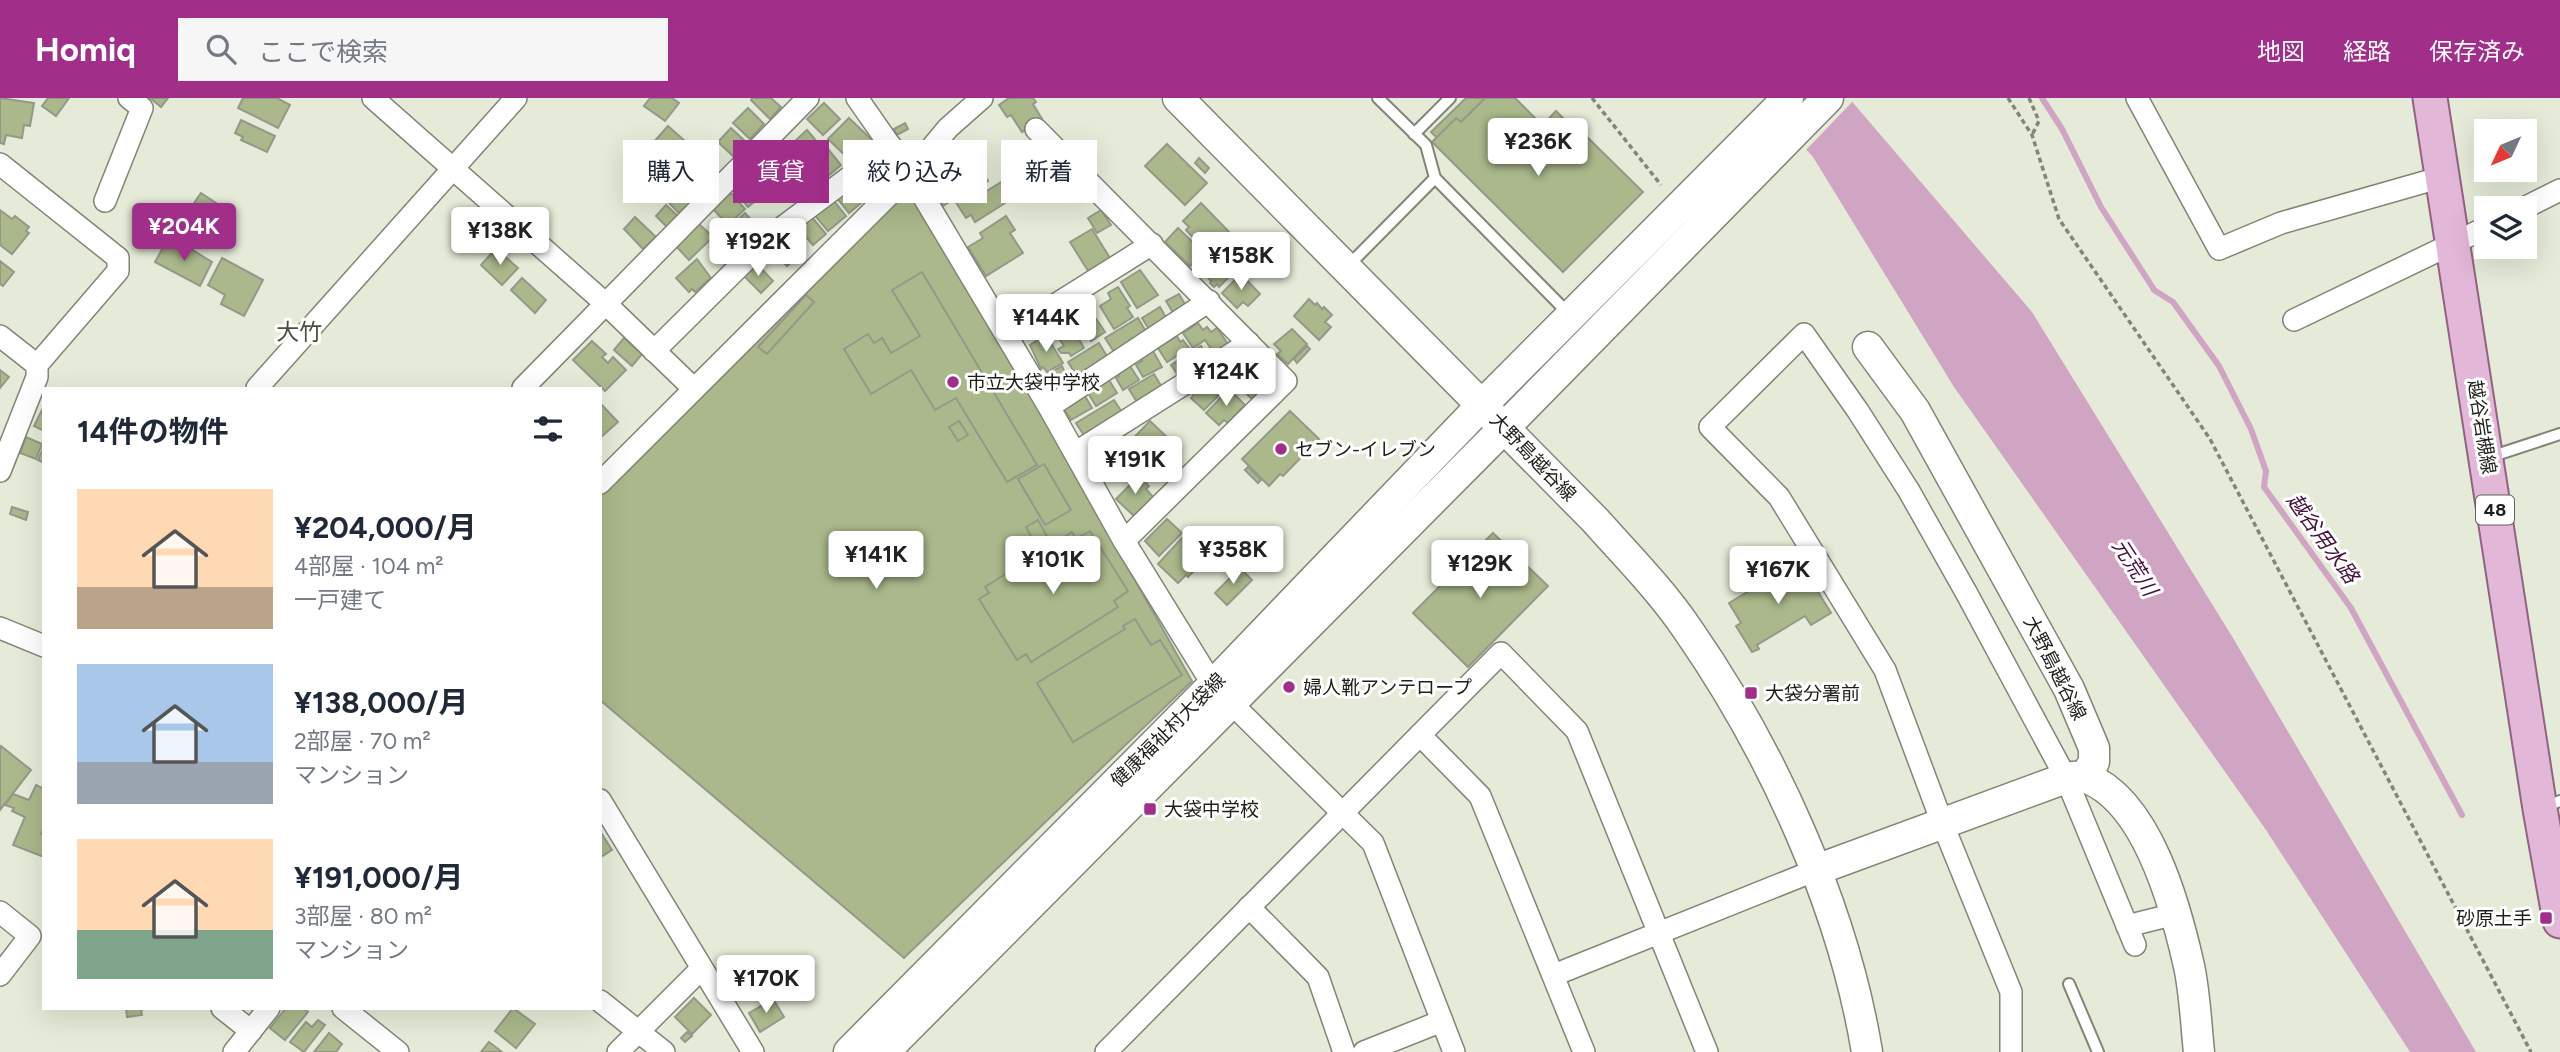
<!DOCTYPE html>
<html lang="ja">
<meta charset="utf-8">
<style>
body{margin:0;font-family:Figtree,"Noto Sans JP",sans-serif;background:#f6f6f7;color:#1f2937;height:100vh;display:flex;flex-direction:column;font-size:26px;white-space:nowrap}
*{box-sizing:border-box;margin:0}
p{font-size:23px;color:#747a83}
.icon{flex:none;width:38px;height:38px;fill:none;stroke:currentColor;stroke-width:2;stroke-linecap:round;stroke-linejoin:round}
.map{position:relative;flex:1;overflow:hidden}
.sheet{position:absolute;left:42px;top:289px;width:560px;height:623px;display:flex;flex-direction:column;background:#fff;border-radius:0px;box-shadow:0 7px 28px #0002}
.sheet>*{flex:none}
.hud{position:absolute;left:623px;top:42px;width:665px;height:63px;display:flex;gap:14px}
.needle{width:46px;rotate:226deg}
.fabs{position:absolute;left:2474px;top:21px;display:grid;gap:14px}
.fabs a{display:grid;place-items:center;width:63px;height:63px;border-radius:0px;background:#fff;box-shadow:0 7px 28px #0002;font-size:35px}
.price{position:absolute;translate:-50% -60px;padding:0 16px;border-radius:7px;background:#fff;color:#222;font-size:23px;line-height:46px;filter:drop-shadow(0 2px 4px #0008)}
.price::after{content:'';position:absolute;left:50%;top:42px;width:21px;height:16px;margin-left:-10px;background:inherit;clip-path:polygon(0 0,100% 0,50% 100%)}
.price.selected{background:#a12e89;color:#fff}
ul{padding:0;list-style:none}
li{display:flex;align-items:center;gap:21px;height:175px;padding:0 35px}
li span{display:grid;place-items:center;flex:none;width:196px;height:140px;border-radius:0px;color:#555}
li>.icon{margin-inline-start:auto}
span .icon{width:84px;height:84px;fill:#fffc;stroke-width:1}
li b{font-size:30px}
h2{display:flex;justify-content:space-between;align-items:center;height:84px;padding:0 35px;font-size:30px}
.pill{padding:0 24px;border-radius:0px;background:#fff;box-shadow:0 7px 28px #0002;font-size:24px;line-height:63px}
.pill.selected{background:#a12e89;color:#fff}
header{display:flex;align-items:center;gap:42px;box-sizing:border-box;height:98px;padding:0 35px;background:#a12e89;color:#fff}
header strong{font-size:33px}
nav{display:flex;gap:38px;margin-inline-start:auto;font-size:24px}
.search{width:490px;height:63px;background:#f6f6f7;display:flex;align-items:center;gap:18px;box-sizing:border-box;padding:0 24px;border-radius:0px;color:#747a83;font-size:26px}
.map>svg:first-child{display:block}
.water{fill:#d0a5c3}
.pier{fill:#e5ebd8}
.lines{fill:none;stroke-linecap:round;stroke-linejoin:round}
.stream{stroke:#d0a5c3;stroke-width:6}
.building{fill:#aab88b;stroke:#939988;stroke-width:2}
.lane-casing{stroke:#808675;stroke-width:14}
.street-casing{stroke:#808675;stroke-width:24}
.secondary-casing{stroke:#808675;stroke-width:33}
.primary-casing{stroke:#916383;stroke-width:37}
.path{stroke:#828679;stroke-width:3.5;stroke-dasharray:5 3.5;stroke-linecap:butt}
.lane{stroke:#fff;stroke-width:10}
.street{stroke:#fff;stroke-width:21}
.secondary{stroke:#fff;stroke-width:30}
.primary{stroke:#e3b7d7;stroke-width:33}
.poi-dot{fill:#a12e89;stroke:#fff;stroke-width:2.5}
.labels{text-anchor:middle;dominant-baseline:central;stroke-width:6;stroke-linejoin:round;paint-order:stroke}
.shield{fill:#fff;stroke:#61635e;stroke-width:2}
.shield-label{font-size:18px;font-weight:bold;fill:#1d2019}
.poi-label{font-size:19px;fill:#1d2019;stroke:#fff;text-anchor:start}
.street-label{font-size:19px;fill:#1d2019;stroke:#fff}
.water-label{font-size:21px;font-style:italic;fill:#46123a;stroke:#fff}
.quarter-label{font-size:23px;fill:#494f3f;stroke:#fff}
</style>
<header>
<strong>Homiq</strong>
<div class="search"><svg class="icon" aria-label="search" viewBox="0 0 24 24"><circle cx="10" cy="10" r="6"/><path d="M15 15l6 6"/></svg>ここで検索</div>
<nav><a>地図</a><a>経路</a><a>保存済み</a></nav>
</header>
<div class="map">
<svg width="2560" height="954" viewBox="0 0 2560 954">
<rect width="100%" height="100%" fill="#e5ebd8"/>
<polygon class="water" points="1759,0 1849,0 2032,214 2233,540 2476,954 2410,954 2266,732 1954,289 1813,59"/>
<polygon class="pier" points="1759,0 1854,0 1855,1 1804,54 1756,2"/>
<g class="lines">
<g class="stream">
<polyline points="2042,0 2062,31 2101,109 2153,190"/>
<polyline points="2154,192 2173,204 2219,268 2251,331 2266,373 2264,389 2351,510 2462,717"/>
</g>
</g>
<g class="building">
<polygon points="0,0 34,5 30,28 24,27 22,40 6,37 4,46 0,45"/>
<polygon points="48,0 69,0 56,18 42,8"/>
<polygon points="150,0 168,0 161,9"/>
<polygon points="243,0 277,0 290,7 278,30 238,10"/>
<polygon points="650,0 672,0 679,5 665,23 644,8"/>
<polygon points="752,0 771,0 781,9 770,21 751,2"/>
<polygon points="1009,0 1033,0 1036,4 1033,6 1042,21 1022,34 1011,17 1007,19 999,7"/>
<polygon points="1466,0 1512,0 1548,39 1560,48 1498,105 1491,94 1431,34"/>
<polygon points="1485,0 1515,0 1541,26 1532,35 1559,63 1585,37 1643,94 1563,174 1432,44 1456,20 1461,24"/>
<polygon points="824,5 840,21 823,37 807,21"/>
<polygon points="748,10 764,26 750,41 733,25"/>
<polygon points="1556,13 1581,38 1561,58 1536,34"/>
<polygon points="849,20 873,43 852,64 828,41"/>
<polygon points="241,22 275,38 267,54 241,42 243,39 235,35"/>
<polygon points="905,25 908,31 897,37 894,31"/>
<polygon points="668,28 685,43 655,75 645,67 660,51 653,45"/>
<polygon points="731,30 747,45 734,59 718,44"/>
<polygon points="807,32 823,51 810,62 794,44"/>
<polygon points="789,43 806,63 787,80 769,59"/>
<polygon points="1167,46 1207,85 1185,107 1145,68"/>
<polygon points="828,51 841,67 828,78 814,62"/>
<polygon points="1199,60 1209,70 1205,75 1195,65"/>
<polygon points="769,63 787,84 773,96 752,73 763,64 765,67"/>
<polygon points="811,64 822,78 803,93 792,80"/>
<polygon points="979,67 988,83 981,88 985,94 1003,83 1013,100 975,124 971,117 966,120 955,103 961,100 952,84"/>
<polygon points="884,68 893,78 871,97 863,87"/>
<polygon points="696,71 710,84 696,99 682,86"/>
<polygon points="748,79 761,93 758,96 761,98 748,109 733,92"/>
<polygon points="910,84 1192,583 904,860 600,602 600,392"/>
<polygon points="793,85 803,96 798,100 788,88"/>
<polygon points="854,85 867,100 849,115 837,100"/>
<polygon points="943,86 953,102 943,108 933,92"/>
<polygon points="679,90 695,106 683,119 667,103"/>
<polygon points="729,93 745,111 728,127 713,111"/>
<polygon points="201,95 219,107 199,138 180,126"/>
<polygon points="830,98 846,118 828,133 811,113"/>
<polygon points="1201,105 1231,136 1210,157 1186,132 1189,129 1183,123"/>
<polygon points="666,107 681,121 670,132 656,118"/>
<polygon points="0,112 12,121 15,118 29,129 26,133 29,135 12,156 0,147"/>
<polygon points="1101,112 1111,127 1097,135 1088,120"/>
<polygon points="745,115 757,128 753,131 757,135 747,144 731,128"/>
<polygon points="810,117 826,136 813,147 807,140 802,144 792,132"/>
<polygon points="1006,118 1015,132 1010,135 1023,155 986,178 968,149 983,140 980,135"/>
<polygon points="635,119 656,139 643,151 624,131"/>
<polygon points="699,126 713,139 689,162 675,147"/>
<polygon points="1178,130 1203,154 1190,168 1165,144"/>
<polygon points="1092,131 1110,160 1088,173 1070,144"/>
<polygon points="726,133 736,144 733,147 740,155 729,167 710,149"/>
<polygon points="797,142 805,152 787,168 775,155 785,146 788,149"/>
<polygon points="166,144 186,155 189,150 212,164 200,188 155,164"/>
<polygon points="500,154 518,170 502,187 481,167 492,155 496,159"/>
<polygon points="1222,155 1237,171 1219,189 1217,186 1214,189 1210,185 1211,183 1203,174"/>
<polygon points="222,160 263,182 244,218 221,206 225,197 208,187"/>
<polygon points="697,161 711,180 695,194 692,191 689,194 676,180"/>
<polygon points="0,163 14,174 3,188 0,186"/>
<polygon points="756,165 773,183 761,195 744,178"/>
<polygon points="1140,172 1158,197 1137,210 1121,184"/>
<polygon points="922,174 1037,367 1007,384 956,300 935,312 911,272 871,296 844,251 868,236 874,245 882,240 891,255 920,238 892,192"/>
<polygon points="1241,176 1260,196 1248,208 1243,204 1237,210 1222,195"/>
<polygon points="522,180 546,202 535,215 511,192"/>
<polygon points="1118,189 1130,208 1127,210 1133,219 1114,231 1100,208 1111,201 1108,195"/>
<polygon points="1179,196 1187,210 1175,218 1166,203"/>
<polygon points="806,197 814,204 767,256 758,249"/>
<polygon points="1309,201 1315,207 1317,205 1322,211 1324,209 1332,217 1325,224 1331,229 1319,242 1294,218"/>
<polygon points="1088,209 1105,234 1091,243 1075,218"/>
<polygon points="1160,209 1168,223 1150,233 1142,220"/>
<polygon points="1138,220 1148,237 1116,257 1105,240"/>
<polygon points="1063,224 1070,236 1074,233 1084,250 1071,258 1069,255 1061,255 1058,251 1064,248 1053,231"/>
<polygon points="1198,225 1203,232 1207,229 1211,234 1217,230 1230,249 1216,258 1205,242 1193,250 1183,235"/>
<polygon points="1292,231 1307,246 1288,266 1277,256 1281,253 1274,246"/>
<polygon points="1046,237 1063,265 1047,274 1043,269 1041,271 1030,247"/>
<polygon points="1177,238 1180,244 1183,242 1189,250 1167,264 1158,250"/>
<polygon points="624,240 642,256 632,268 614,252"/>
<polygon points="592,243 606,256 602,259 608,265 613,259 626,272 605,293 573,262"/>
<polygon points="1099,245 1108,260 1078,280 1068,264"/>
<polygon points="1201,248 1209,262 1180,280 1171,267"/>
<polygon points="1307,248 1310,251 1297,265 1294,261"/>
<polygon points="1153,253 1162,269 1143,279 1136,267 1142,263 1141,260"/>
<polygon points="1240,265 1264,288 1252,301 1226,276"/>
<polygon points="1062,268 1069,285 1058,291 1054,286 1051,287 1045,278"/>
<polygon points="1130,268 1139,282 1123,292 1116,280 1119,278 1117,276"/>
<polygon points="0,272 9,279 0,290"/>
<polygon points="1154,276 1163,291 1138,306 1129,291"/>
<polygon points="1109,282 1117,295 1096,308 1088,295"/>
<polygon points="1211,282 1223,293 1204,312 1191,300 1199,289 1202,291"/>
<polygon points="1229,291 1245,307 1228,325 1224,322 1219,327 1206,315"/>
<polygon points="1085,298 1092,310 1071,322 1064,311"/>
<polygon points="1114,302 1123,316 1085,339 1076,325"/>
<polygon points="600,305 618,324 600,340"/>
<polygon points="44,308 44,333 34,328"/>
<polygon points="1290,313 1319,341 1283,378 1280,376 1269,388 1242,361"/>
<polygon points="959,323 968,337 958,343 949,329"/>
<polygon points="1150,323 1169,341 1142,369 1123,351"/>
<polygon points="26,339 42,346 36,361 20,355"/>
<polygon points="44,348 44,365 38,362"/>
<polygon points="1044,366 1071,412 1045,427 1018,381"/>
<polygon points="1248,369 1261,382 1258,385 1245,372"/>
<polygon points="1139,378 1149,388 1146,391 1153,399 1134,418 1116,401"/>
<polygon points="12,409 28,414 26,422 10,416"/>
<polygon points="1167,421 1182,435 1159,458 1145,443"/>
<polygon points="1038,422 1049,442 1037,449 1026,429"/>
<polygon points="1192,429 1215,450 1188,479 1186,477 1178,485 1158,466"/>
<polygon points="1090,433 1128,493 1114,503 1118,509 1031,564 1026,556 1017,562 979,501 989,495 985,489 1072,434 1076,441"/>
<polygon points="1493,435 1548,488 1468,569 1413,515"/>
<polygon points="1799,463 1831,515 1811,527 1805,518 1757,547 1759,551 1752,554 1736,528 1741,525 1729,505"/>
<polygon points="1240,470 1252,482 1227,507 1215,495"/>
<polygon points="1135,521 1151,547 1160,542 1182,577 1073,644 1037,585 1125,531 1123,528"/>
<polygon points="1,648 31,672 0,712 0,650"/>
<polygon points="36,687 44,691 44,730 41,736 44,737 44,759 13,747 25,719 12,713 14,710 5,707 13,696 29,702"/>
<polygon points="600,733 612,752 601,759 600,758"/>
<polygon points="694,900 711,917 692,936 675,919"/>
<polygon points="773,901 784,919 760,934 749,915"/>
<polygon points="126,910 144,910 144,911 141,912 142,917 127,919"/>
<polygon points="286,910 303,910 308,914 285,942 270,930"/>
<polygon points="513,910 535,926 516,950 495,933"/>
<polygon points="318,922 325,927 304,954 290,944 306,924 312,929"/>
<polygon points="687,934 692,938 685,944 681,940"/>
<polygon points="329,935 342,946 336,954 314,954"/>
<polygon points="489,944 502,954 481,954"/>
</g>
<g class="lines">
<g class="lane-casing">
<g id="lane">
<polyline points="1378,0 1426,47 1435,80 1569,216"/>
<polyline points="1414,36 1450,0"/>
<polyline points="1348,168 1435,80"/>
<polyline points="2490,359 2560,336"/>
<polyline points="2542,710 2560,703"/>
<polyline points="2069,886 2098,954"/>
</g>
</g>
<g class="street-casing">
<g id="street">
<polyline points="373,0 606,206 693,290"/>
<polyline points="857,0 910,76 1049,309 1124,443 1213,587"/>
<polyline points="2137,0 2219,151 2281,125 2442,79"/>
<polyline points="1036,31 1286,283 1124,443"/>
<polyline points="0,66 118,160 118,173 37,267 37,279 0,373"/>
<polyline points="105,103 142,10 129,0"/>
<polyline points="2524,110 2560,92"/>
<polyline points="2294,222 2487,129"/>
<polyline points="1007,237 1152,146"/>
<polyline points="0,238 37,267"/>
<polyline points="654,253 768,140 891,48"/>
<polyline points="257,290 516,0"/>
<polyline points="523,290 808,0"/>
<polyline points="1049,309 1209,203"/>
<polyline points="1075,355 1249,245"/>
<polyline points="600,385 910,76 948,30 982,0"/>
<polyline points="0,530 44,548"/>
<polyline points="1230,604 1373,745 1454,954"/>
<polyline points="1420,637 1480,698 1584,954"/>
<polyline points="600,702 753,954"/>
<polyline points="1249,809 1318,879 1344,954"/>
<polyline points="0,814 30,838 0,877"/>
<polyline points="2127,828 2175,816"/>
<polyline points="1554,877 1816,772"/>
<polyline points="600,903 664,954"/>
<polyline points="222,910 251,933"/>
<polyline points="343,910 398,954"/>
<polyline points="234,954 269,910"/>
<polyline points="618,954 701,871"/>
<polyline points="1106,954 1501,555 1577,633 1707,954"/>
<polyline points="1364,954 1442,923"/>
<polyline points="2011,954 2011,894 1943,727 1885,572 1779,399 1710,329 1804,236 1858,313 1909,393 1967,496 2066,680 2135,847"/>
</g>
</g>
<g class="secondary-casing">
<g id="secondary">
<path d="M1178 0 1595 422C1627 458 1661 492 1688 532 1772 653 1843 808 1867 954"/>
<polyline points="1868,249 1915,313 2069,591 2094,650 2094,664 2085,679"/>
<path d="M1816 772 2066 680C2072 679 2081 678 2087 680 2148 704 2176 810 2189 868 2195 896 2196 926 2199 954"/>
<polyline points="849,954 1213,587 1482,307 1788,0"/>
<polyline points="884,954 1504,330 1828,0"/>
</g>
</g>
<g class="primary-casing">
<polyline id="primary" points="2430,0 2540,711 2560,823"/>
</g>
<g class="path">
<polyline points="1592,0 1661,87"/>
<polyline points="2008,0 2032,37 2059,121 2210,341 2531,954"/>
<polyline points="2029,0 2039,23 2032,37"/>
</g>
<use href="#lane" class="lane"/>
<use href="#street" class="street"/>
<use href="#secondary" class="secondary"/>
<use href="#primary" class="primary"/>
</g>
<g class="poi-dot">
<circle cx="953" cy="284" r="7"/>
<circle cx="1281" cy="351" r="7"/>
<circle cx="1289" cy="589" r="7"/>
<rect x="1744" y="588" width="14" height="14" rx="3.5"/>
<rect x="1143" y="704" width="14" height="14" rx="3.5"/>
<rect x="2539" y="813" width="14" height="14" rx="3.5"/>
</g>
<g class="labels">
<rect class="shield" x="2476" y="397.5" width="38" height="29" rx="5"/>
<g class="shield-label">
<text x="2495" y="412">48</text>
</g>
<g class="poi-label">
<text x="967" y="284">市立大袋中学校</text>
<text x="1295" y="351">セブン-イレブン</text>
<text x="1303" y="589">婦人靴アンテロープ</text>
<text x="1765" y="595">大袋分署前</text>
<text x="1164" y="711">大袋中学校</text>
<text x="2532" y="820" text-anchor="end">砂原土手</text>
</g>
<g class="street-label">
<text transform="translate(2482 329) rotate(81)">越谷岩槻線</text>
<text transform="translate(1533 359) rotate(46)">大野島越谷線</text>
<text transform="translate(2055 570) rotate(63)">大野島越谷線</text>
<text transform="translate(1168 632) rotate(-45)">健康福祉村大袋線</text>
</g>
<g class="water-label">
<text transform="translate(2323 440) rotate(54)">越谷用水路</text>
<text transform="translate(2135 469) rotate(57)">元荒川</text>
</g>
<g class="quarter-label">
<text x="299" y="234">大竹</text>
</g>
</g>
</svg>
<div class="fabs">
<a><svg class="needle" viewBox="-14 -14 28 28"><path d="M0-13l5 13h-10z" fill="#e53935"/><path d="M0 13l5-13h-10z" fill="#747a83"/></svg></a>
<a><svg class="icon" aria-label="layers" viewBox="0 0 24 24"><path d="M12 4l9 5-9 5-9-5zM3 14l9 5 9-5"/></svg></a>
</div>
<b class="price" style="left:1538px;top:80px">¥236K</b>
<b class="price selected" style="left:184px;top:165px">¥204K</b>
<b class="price" style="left:500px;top:169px">¥138K</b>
<b class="price" style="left:758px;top:180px">¥192K</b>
<b class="price" style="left:1241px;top:194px">¥158K</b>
<b class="price" style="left:1046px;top:256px">¥144K</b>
<b class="price" style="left:1226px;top:310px">¥124K</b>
<b class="price" style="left:1135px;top:398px">¥191K</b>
<b class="price" style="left:1233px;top:488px">¥358K</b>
<b class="price" style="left:876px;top:493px">¥141K</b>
<b class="price" style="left:1053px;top:498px">¥101K</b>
<b class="price" style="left:1480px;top:502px">¥129K</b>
<b class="price" style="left:1778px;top:508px">¥167K</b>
<b class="price" style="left:766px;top:917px">¥170K</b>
<div class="hud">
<a class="pill">購入</a>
<a class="pill selected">賃貸</a>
<a class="pill">絞り込み</a>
<a class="pill">新着</a>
</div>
<section class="sheet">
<h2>14件の物件<svg class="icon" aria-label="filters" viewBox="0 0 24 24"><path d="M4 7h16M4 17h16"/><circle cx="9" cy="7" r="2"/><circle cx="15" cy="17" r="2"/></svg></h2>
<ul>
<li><span style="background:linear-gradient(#ffd9b3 70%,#b9a48a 0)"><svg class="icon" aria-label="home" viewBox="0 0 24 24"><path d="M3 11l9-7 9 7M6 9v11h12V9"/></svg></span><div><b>¥204,000/月</b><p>4部屋 · 104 m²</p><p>一戸建て</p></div></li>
<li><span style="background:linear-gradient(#a9c7e8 70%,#9aa5b1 0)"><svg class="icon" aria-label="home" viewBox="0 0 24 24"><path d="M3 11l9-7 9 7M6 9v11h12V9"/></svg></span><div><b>¥138,000/月</b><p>2部屋 · 70 m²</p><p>マンション</p></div></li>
<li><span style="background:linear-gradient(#ffd9b3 65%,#7fa58c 0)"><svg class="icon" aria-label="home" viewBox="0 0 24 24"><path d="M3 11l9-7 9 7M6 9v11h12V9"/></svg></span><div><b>¥191,000/月</b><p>3部屋 · 80 m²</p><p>マンション</p></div></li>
</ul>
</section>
</div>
